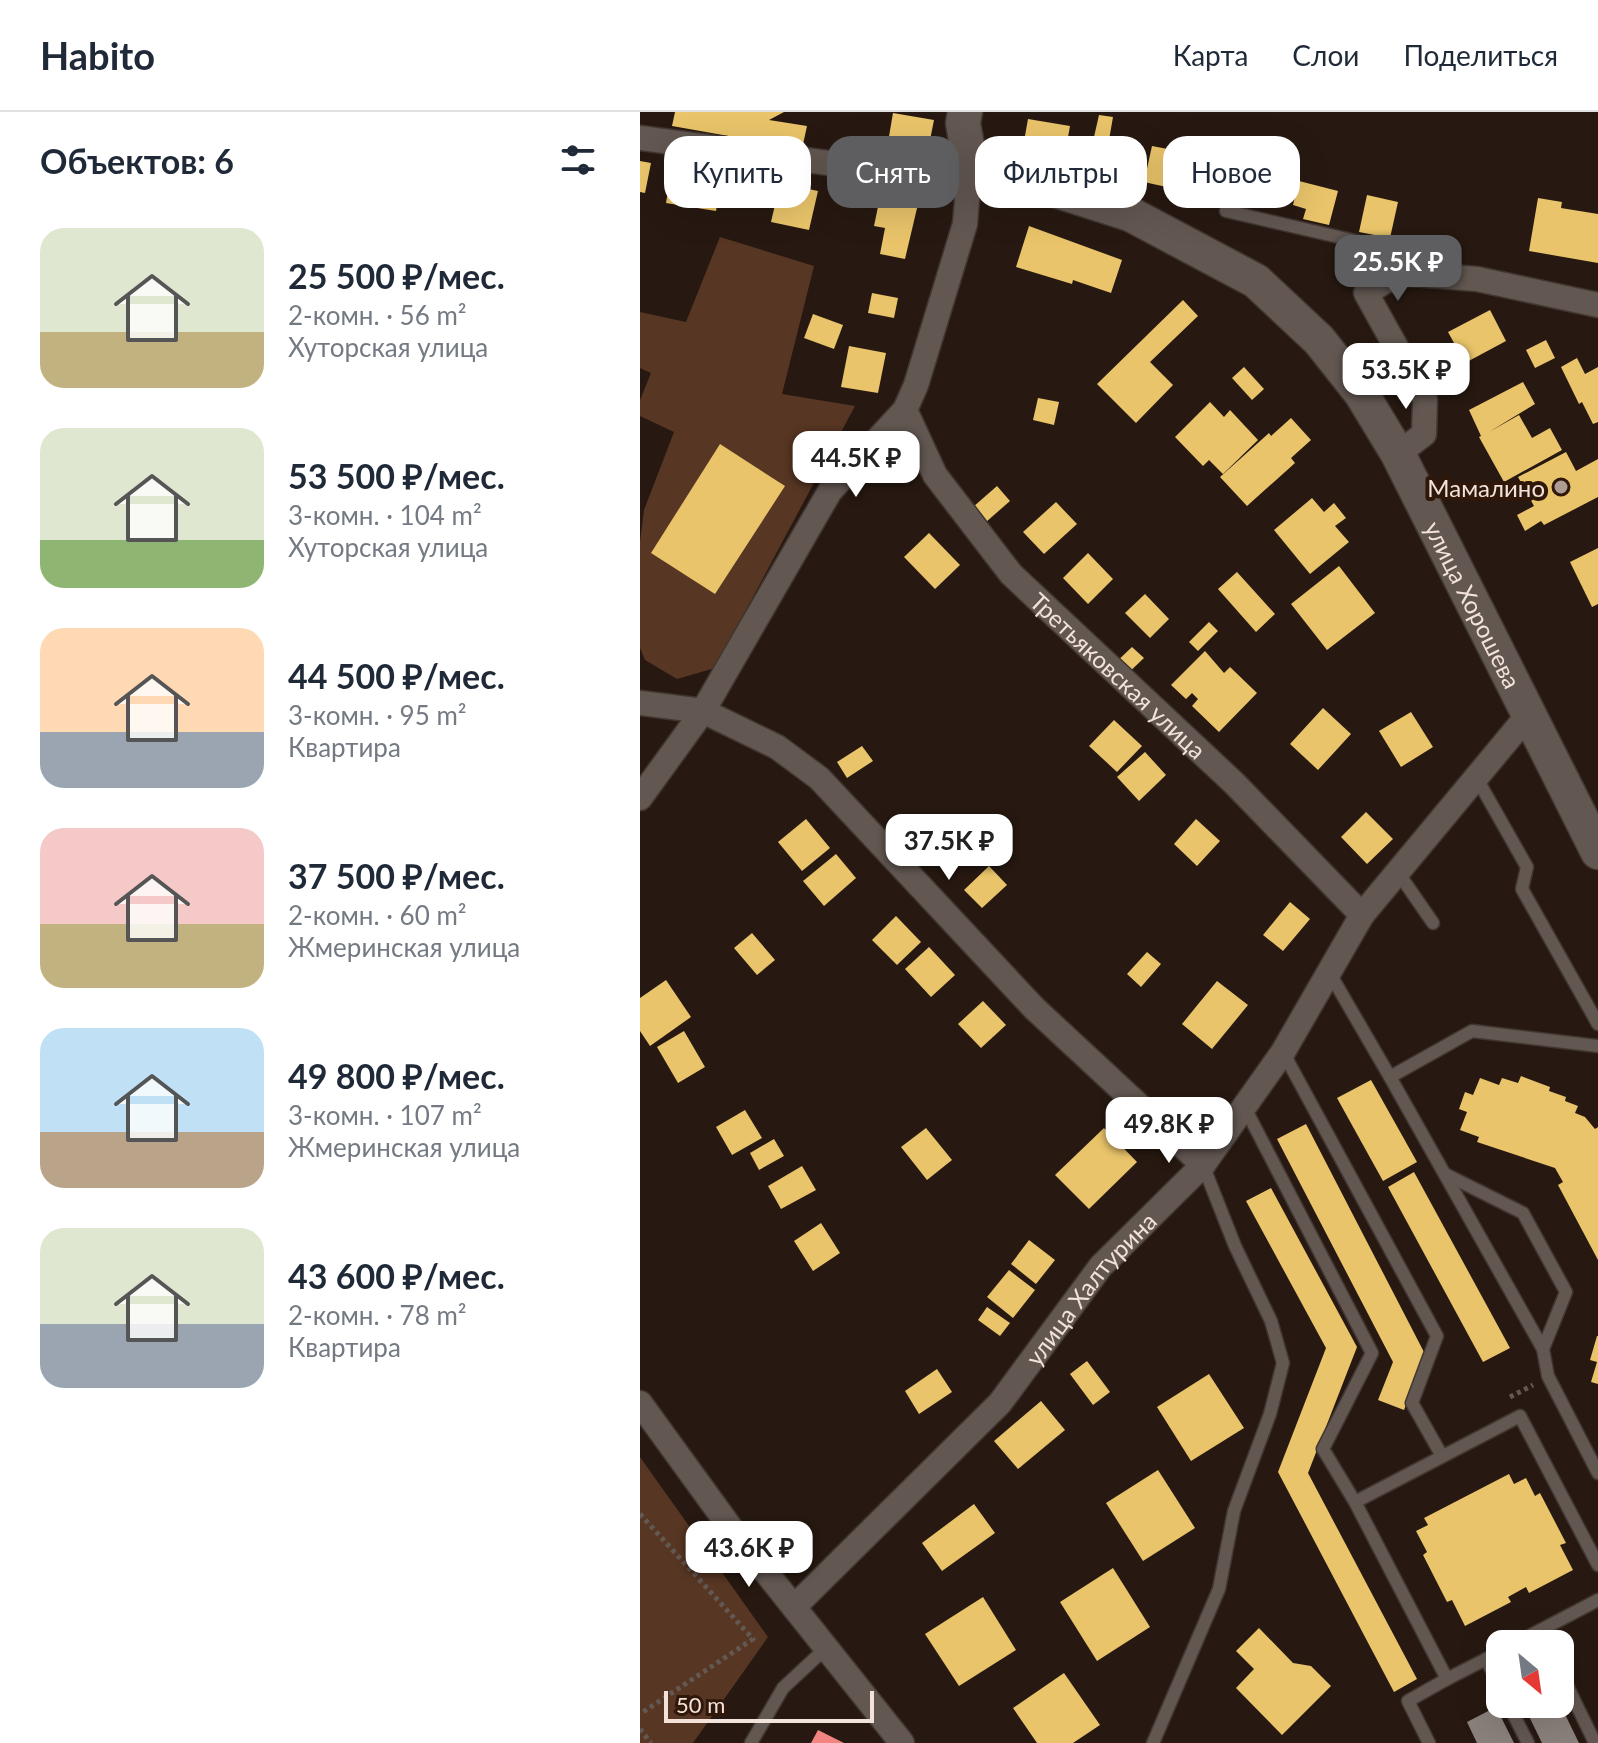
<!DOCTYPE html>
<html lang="ru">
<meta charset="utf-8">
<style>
body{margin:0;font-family:Lato,sans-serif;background:#f6f6f7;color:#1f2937;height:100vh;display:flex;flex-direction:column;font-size:30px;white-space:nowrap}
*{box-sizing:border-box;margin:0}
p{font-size:26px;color:#747a83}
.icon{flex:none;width:44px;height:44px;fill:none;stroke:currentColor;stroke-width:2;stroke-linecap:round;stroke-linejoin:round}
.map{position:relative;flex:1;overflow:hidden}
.drawer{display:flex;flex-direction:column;background:#fff;width:640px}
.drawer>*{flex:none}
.banner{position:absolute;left:24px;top:24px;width:760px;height:72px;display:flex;gap:16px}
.needle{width:52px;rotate:151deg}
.fabs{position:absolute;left:846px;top:1518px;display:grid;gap:16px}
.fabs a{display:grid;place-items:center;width:88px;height:88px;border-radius:16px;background:#fff;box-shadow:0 8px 32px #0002;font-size:40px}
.scale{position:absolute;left:24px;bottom:20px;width:210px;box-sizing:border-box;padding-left:8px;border:4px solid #f3e2d9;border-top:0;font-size:22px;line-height:28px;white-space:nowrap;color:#f3e2d9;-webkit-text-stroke:6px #2f1709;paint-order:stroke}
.price{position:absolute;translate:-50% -68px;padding:0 18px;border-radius:16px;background:#fff;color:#222;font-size:26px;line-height:52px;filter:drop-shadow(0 2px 4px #0008)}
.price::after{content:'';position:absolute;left:50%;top:48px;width:24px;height:18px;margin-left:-12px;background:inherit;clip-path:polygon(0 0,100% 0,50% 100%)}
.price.on{background:#5e5d60;color:#fff}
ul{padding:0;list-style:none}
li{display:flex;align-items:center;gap:24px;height:200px;padding:0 40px}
li span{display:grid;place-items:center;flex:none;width:224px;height:160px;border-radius:24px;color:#555}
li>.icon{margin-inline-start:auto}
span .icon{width:96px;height:96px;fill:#fffc;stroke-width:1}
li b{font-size:34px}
h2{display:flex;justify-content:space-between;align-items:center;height:96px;padding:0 40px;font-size:34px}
.tag{padding:0 28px;border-radius:24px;background:#fff;box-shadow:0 8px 32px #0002;font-size:28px;line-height:72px}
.tag.on{background:#5e5d60;color:#fff}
header{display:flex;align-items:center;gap:48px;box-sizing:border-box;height:112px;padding:0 40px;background:#fff;border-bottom:2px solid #e0e1e3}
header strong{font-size:38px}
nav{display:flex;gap:44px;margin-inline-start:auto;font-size:28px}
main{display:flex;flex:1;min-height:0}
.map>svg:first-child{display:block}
.green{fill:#573623}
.homes{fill:#e9c46a}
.health{fill:#f28482}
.industry{fill:#8a817c}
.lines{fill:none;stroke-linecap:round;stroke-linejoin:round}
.lane-casing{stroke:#413631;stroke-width:15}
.street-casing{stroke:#413631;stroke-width:27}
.secondary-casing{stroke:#413631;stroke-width:37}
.path{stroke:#635953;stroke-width:5;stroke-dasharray:4 4;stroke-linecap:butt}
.lane{stroke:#625751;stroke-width:12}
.street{stroke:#625751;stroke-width:24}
.secondary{stroke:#625751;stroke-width:34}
.poi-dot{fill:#ac9c93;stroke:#2f1709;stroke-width:3}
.labels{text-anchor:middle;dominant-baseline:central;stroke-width:8;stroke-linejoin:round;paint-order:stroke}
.poi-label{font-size:24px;fill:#f3e2d9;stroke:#2f1709;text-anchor:end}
.street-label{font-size:24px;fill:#f3e2d9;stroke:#2f1709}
</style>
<header>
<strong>Habito</strong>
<nav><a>Карта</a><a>Слои</a><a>Поделиться</a></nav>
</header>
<main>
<section class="drawer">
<h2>Объектов: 6<svg class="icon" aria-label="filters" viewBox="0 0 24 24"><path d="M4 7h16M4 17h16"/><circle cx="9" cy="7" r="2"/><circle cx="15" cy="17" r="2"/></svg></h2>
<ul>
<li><span style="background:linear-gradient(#dfe7d0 65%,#c2b280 0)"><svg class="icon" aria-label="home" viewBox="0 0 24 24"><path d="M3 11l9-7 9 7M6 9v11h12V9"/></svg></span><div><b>25 500 ₽/мес.</b><p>2-комн. · 56 m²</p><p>Хуторская улица</p></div></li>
<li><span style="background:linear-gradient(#dfe7d0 70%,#8fb573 0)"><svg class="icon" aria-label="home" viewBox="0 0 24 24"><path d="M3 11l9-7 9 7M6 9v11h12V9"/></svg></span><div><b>53 500 ₽/мес.</b><p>3-комн. · 104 m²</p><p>Хуторская улица</p></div></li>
<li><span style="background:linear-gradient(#ffd9b3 65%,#9aa5b1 0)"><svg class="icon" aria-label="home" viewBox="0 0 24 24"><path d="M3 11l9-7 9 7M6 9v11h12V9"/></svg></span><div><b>44 500 ₽/мес.</b><p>3-комн. · 95 m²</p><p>Квартира</p></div></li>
<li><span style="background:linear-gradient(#f6c9c9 60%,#c2b280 0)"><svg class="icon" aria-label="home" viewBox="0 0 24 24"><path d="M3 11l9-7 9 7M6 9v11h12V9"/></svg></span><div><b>37 500 ₽/мес.</b><p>2-комн. · 60 m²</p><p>Жмеринская улица</p></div></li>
<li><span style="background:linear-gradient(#bfe0f5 65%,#b9a48a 0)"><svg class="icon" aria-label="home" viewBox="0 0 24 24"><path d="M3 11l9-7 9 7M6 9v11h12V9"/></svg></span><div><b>49 800 ₽/мес.</b><p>3-комн. · 107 m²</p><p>Жмеринская улица</p></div></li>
<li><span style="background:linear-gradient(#dfe7d0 60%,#9aa5b1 0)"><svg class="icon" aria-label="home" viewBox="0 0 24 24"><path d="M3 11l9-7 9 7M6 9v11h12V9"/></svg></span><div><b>43 600 ₽/мес.</b><p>2-комн. · 78 m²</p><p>Квартира</p></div></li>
</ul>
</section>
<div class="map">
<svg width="958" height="1631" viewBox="0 0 958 1631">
<rect width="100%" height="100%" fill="#271911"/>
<g class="green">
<polygon points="80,125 174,154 142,282 215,294 75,556 37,567 5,548 0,536 0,430 4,398 34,320 0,304 0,288 11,261 0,256 0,200 46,210"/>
<polygon points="0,1345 128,1525 53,1631 0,1631"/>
</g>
<g class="homes">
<polygon points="35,0 144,0 129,8 167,14 162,37 32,14"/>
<polygon points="253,1 294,8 287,43 247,36 245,46 216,42 218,31 247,36"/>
<polygon points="459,3 473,5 469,28 454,25"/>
<polygon points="388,7 430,14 423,53 381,46"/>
<polygon points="512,34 538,39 531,76 504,70"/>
<polygon points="542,44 587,54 580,87 534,77"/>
<polygon points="0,49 11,51 5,81 0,80"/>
<polygon points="33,50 83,58 76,99 26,91"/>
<polygon points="659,69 698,79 689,113 663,107 666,97 653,93"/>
<polygon points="140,71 178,79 169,118 131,110"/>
<polygon points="727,83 758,90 750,126 719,120"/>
<polygon points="240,85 278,92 265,147 240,142 245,116 234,114"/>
<polygon points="898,86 922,90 921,96 958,102 958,151 889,139"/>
<polygon points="389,114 482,148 471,181 433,168 432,172 376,155"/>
<polygon points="232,181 258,186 254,206 228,201"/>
<polygon points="543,188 558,204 510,250 533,273 496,311 457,272"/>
<polygon points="850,198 866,229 825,251 808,220"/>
<polygon points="173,202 203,213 194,237 164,226"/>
<polygon points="906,228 915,246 895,256 886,238"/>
<polygon points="209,234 246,241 238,281 201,275"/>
<polygon points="937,246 945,262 958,255 958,310 953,312 942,290 939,292 921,255"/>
<polygon points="604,255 624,277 612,288 592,266"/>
<polygon points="883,270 895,292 849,320 879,303 892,326 910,316 922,338 864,370 839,325 841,324 829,298"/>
<polygon points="398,286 419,290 414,313 393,308"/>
<polygon points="570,290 584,305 590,298 618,328 583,362 569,348 563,354 535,325"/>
<polygon points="651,306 671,328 651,346 655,351 607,394 580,365 629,321 631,324"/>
<polygon points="80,332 145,374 75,482 11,441"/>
<polygon points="926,340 936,359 958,347 958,385 904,413 901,409 885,419 877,403 894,394 878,365"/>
<polygon points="357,374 370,389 346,410 333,395"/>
<polygon points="672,386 684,400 694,391 706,406 695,414 709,430 670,462 634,418"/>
<polygon points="416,390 437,412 404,442 383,420"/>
<polygon points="289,421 320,453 295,477 264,445"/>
<polygon points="958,436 958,492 952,495 930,450"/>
<polygon points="448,441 473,467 448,492 423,466"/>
<polygon points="699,454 735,501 687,538 651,492"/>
<polygon points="597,460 635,502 616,520 578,477"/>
<polygon points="505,482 529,507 510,526 485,501"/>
<polygon points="569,510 578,519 558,539 549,530"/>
<polygon points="492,535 504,546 484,565 473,553"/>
<polygon points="565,539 584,561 590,555 617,581 579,620 552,594 558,587 552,581 546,587 531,573"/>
<polygon points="683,596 711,622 678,658 650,632"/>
<polygon points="771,600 793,635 761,655 739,619"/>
<polygon points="474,608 502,634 477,660 449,634"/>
<polygon points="222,634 233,649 207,666 197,650"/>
<polygon points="505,640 526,663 499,689 477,665"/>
<polygon points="726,700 753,727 727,752 701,725"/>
<polygon points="166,707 190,736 162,759 138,730"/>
<polygon points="556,707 580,729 557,754 534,732"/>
<polygon points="196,742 216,766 184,794 163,769"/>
<polygon points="349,754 367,773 342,796 324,778"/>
<polygon points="650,790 670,807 643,839 623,823"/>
<polygon points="256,804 281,830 257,853 232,828"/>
<polygon points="112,821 135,848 117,863 94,836"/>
<polygon points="289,835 315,863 291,885 265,857"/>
<polygon points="507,840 521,852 501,875 487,862"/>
<polygon points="26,868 51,905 10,934 0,919 0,886"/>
<polygon points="577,869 608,893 572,937 542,912"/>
<polygon points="343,889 366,913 341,936 318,912"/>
<polygon points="44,919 65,955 38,971 17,935"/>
<polygon points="881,964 910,975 909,979 926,985 925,989 938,994 935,1001 945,1005 955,1017 958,1015 958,1148 918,1073 923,1070 915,1056 837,1030 839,1025 820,1018 827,1000 819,997 825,980 833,983 840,966 859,973 862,966 878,971"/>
<polygon points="731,968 777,1050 743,1069 697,986"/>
<polygon points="105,998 122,1026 92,1043 76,1015"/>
<polygon points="666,1012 785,1242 764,1298 738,1288 753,1250 637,1027"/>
<polygon points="286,1016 312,1048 287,1068 261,1035"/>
<polygon points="464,1016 497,1050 449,1097 415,1063"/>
<polygon points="134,1027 144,1044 119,1058 110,1041"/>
<polygon points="162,1054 176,1078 141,1097 128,1074"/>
<polygon points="774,1060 870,1236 843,1250 748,1075"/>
<polygon points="631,1076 717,1235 668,1361 777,1567 754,1580 638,1360 686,1236 606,1089"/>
<polygon points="181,1111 200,1141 173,1159 154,1129"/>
<polygon points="389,1128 415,1148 396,1172 371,1152"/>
<polygon points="369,1158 395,1178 373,1206 347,1185"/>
<polygon points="347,1195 370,1211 360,1224 338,1208"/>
<polygon points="957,1224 958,1224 958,1272 951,1270 957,1250 950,1248"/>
<polygon points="447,1249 470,1280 453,1293 430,1262"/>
<polygon points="297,1257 312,1280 279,1302 265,1279"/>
<polygon points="569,1262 604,1316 551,1349 517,1295"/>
<polygon points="401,1289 425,1318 378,1357 354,1329"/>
<polygon points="518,1358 555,1416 503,1449 466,1391"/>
<polygon points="869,1362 874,1372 886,1366 895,1384 900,1381 926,1431 920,1433 933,1458 889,1481 886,1475 868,1485 871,1490 825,1514 812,1488 807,1490 783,1443 787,1440 776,1419 788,1413 784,1406"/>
<polygon points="334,1392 355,1421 302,1459 282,1431"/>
<polygon points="473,1456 510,1515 457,1549 420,1490"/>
<polygon points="343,1485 376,1538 319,1574 285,1522"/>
<polygon points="619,1516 653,1551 671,1554 691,1574 642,1623 596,1576 614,1557 596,1539"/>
<polygon points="424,1561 460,1613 433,1631 397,1631 373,1596"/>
</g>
<polygon class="health" points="178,1618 204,1631 171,1631"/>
<g class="industry">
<polygon points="883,1592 920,1592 939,1631 902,1631"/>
<polygon points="856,1595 874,1631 837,1631 827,1610"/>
</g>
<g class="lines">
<g class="lane-casing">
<g id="lane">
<polyline points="586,99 716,129 759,161"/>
<polyline points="836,665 887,755 882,777 958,912"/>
<polyline points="757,759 793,811"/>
<polyline points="689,860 750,965"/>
<polyline points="958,934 832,919 750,965 903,1237 908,1264 958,1361"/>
<polyline points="643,940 797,1224 772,1291 802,1344"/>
<polyline points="605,996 732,1241 683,1337 715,1390"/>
<polyline points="805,1062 883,1101 926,1180 903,1237"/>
<polyline points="874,1532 958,1488"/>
<polyline points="860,1540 807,1567 715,1390 880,1304 958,1453"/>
<polyline points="846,1547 860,1575"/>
<polyline points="920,1559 955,1631"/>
<polyline points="868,1592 888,1631"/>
<polyline points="111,1631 143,1576 186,1536"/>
<polyline points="513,1631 579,1477 594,1399 630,1302 643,1251 631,1209 595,1134 563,1053"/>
<polyline points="789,1631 768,1589 807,1567"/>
</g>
</g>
<g class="street-casing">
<g id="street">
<polyline points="0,26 301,66 330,51"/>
<path id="s1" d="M265 298 295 363 371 462 595 672 722 803"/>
<polyline points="758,342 784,322 785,287 726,181 759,161 837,167 958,193"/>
<polyline points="0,591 63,599 137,635 179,666 394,896 563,1053"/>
<polyline points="0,686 63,599 190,379 265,298 276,273 325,112 330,51"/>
<polyline points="0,1291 90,1415 262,1631"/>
<path id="s2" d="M154 1495 360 1291 461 1154 563 1053 643 940 722 803 889 602"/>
</g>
</g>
<g class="secondary-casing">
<g id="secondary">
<path id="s3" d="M325 0 323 11 330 51 490 102 616 169 679 228 721 281 758 342 958 740"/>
</g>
</g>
<g class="path">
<polyline points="870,1285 893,1273"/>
<polyline points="0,1402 113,1527 0,1602"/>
<polyline points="0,1617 11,1631"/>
</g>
<use href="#lane" class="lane"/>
<use href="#street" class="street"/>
<use href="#secondary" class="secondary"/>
</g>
<circle class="poi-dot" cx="921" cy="375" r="8"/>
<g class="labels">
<g class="poi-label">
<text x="905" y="375">Мамалино</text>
</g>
<g class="street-label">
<text stroke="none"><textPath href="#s3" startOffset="756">улица Хорошева</textPath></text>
<text stroke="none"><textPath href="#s1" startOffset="344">Третьяковская улица</textPath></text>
<text stroke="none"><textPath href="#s2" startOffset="436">улица Халтурина</textPath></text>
</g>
</g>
</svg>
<div class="fabs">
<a><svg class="needle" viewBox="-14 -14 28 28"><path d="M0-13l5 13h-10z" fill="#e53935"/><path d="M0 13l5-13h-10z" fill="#747a83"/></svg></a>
</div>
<div class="scale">50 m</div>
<b class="price on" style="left:758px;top:191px">25.5K ₽</b>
<b class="price" style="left:766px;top:299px">53.5K ₽</b>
<b class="price" style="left:216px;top:387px">44.5K ₽</b>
<b class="price" style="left:309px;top:770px">37.5K ₽</b>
<b class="price" style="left:529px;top:1053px">49.8K ₽</b>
<b class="price" style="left:109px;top:1477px">43.6K ₽</b>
<div class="banner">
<a class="tag">Купить</a>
<a class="tag on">Снять</a>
<a class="tag">Фильтры</a>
<a class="tag">Новое</a>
</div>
</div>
</main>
